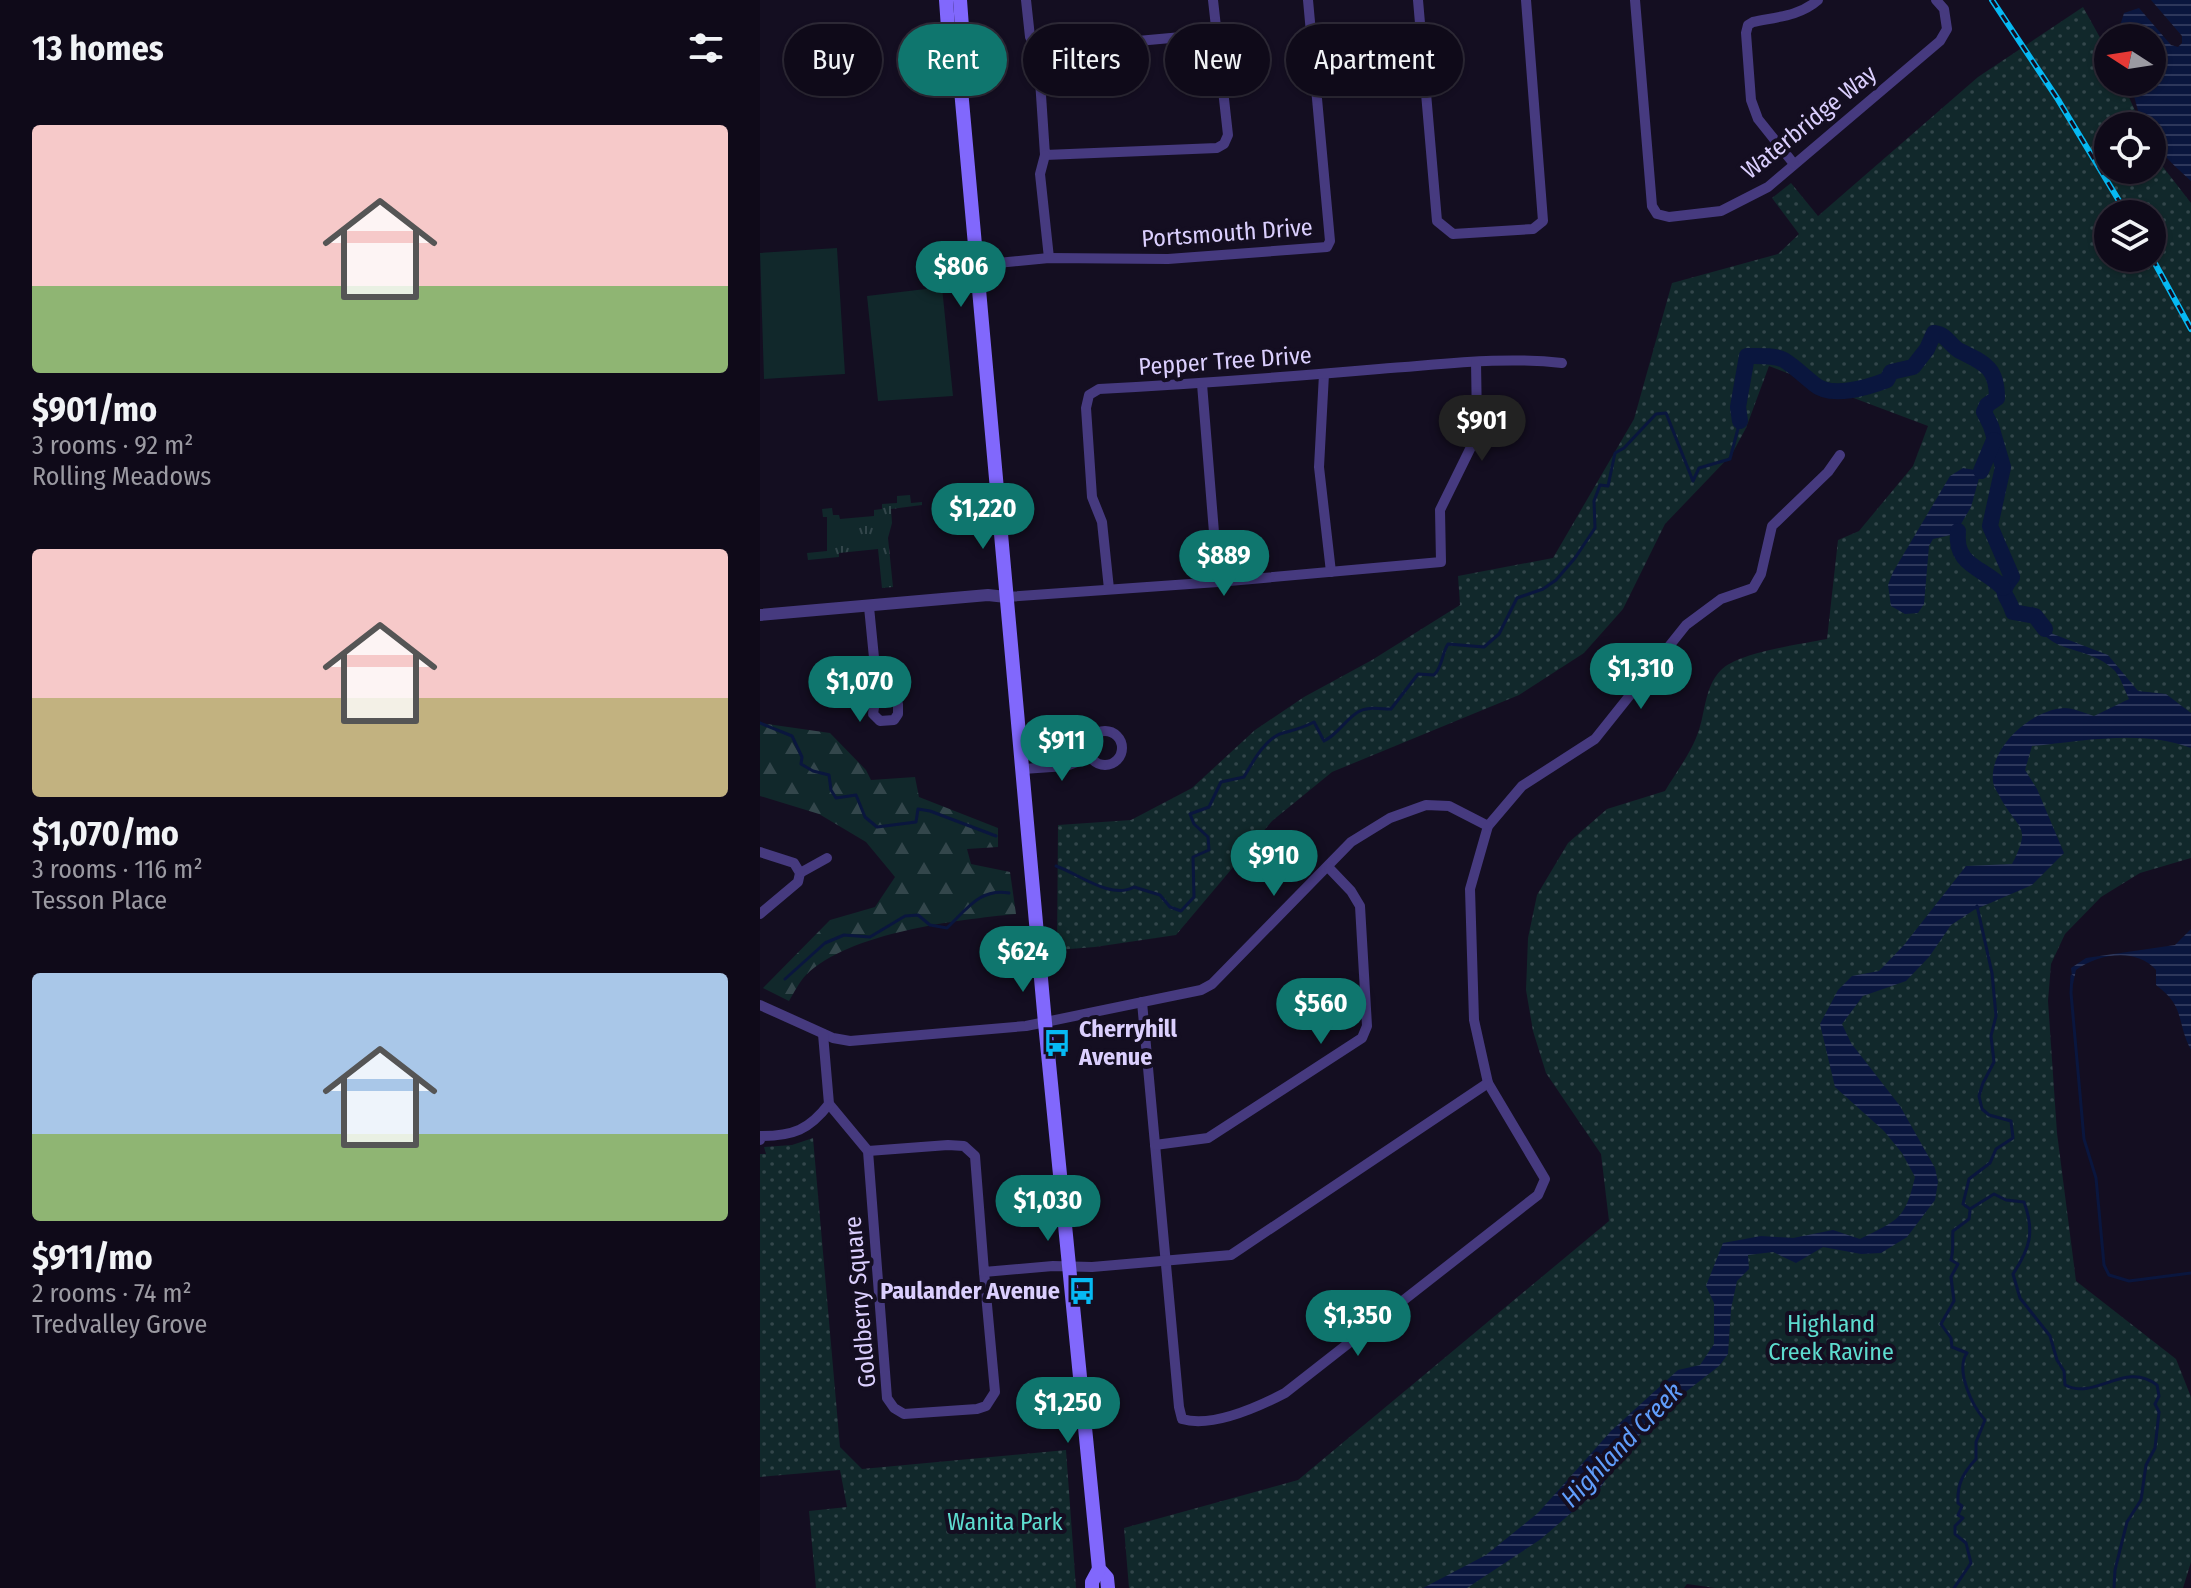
<!DOCTYPE html>
<meta charset="utf-8">
<style>
body{margin:0;font-family:"Fira Sans Condensed",sans-serif;background:#181322;color:#f1f3f6;height:100vh;display:flex;flex-direction:column;font-size:30px;white-space:nowrap}
*{box-sizing:border-box;margin:0}
p{font-size:26px;color:#9b9aa2}
.icon{flex:none;width:44px;height:44px;fill:none;stroke:currentColor;stroke-width:2;stroke-linecap:round;stroke-linejoin:round}
.map{position:relative;flex:1;overflow:hidden}
.drawer{display:flex;flex-direction:column;background:#0f0a19;width:760px}
.drawer>*{flex:none}
.banner{position:absolute;left:24px;top:24px;width:760px;height:72px;display:flex;gap:16px}
.needle{width:52px;rotate:282deg}
.fabs{position:absolute;left:1334px;top:24px;display:grid;gap:16px}
.fabs a{display:grid;place-items:center;width:72px;height:72px;border-radius:50%;background:#0f0a19;box-shadow:0 2px 6px #0004,0 0 0 2px #2f2b38;font-size:40px}
.price{position:absolute;translate:-50% -68px;padding:0 18px;border-radius:28px;background:#0f766e;color:#fff;font-size:26px;line-height:52px;filter:drop-shadow(0 2px 4px #0008)}
.price::after{content:'';position:absolute;left:50%;top:48px;width:24px;height:18px;margin-left:-12px;background:inherit;clip-path:polygon(0 0,100% 0,50% 100%)}
.price.selected{background:#222;color:#fff}
ul{padding:0;list-style:none}
li{display:grid;align-content:center;gap:16px;height:424px;padding:0 32px}
li span{display:grid;place-items:center;height:248px;border-radius:8px;color:#555}
li>.icon{margin-inline-start:auto}
span .icon{width:144px;height:144px;fill:#fffc;stroke-width:1}
li b{font-size:34px}
h2{display:flex;justify-content:space-between;align-items:center;height:96px;padding:0 32px;font-size:34px}
.tag{padding:0 28px;border-radius:36px;background:#0f0a19;box-shadow:0 2px 6px #0004,0 0 0 2px #2f2b38;font-size:28px;line-height:72px}
.tag.selected{background:#0f766e;color:#fff}
main{display:flex;flex:1;min-height:0}
.map>svg:first-child{display:block}
.grass{fill:url(#grass-tufts)}
.forest{fill:url(#forest-firs)}
.park{fill:url(#park-dots);fill-rule:evenodd}
.pitch{fill:#11282b}
.water{fill:url(#water-rules)}
.lines{fill:none;stroke-linecap:round;stroke-linejoin:round}
.stream{stroke:#0a163e;stroke-width:3}
.river{stroke:#0a163e;stroke-width:16}
.minor{stroke:#463a7f;stroke-width:10}
.tertiary{stroke:#463a7f;stroke-width:12}
.secondary{stroke:#8168fc;stroke-width:14}
.rail-casing{stroke:#06b9f3;stroke-width:6}
.rail{stroke:#140e21;stroke-width:3;stroke-dasharray:9;stroke-linecap:butt}
.labels{text-anchor:middle;dominant-baseline:central;stroke-width:8;stroke-linejoin:round;paint-order:stroke}
.street-label{font-size:24px;fill:#dbcffe;stroke:#140e21}
.poi-label{font-size:24px;font-weight:bold;fill:#dbcffe;stroke:#140e21;text-anchor:start}
.park-label{font-size:24px;fill:#5ddccf;stroke:#140e21}
.water-label{font-size:26px;font-style:italic;fill:#609dfb;stroke:#140e21}
</style>
<main>
<section class="drawer">
<h2>13 homes<svg class="icon" aria-label="filters" viewBox="0 0 24 24"><path d="M4 7h16M4 17h16"/><circle cx="9" cy="7" r="2"/><circle cx="15" cy="17" r="2"/></svg></h2>
<ul>
<li><span style="background:linear-gradient(#f6c9c9 65%,#8fb573 0)"><svg class="icon" aria-label="home" viewBox="0 0 24 24"><path d="M3 11l9-7 9 7M6 9v11h12V9"/></svg></span><div><b>$901/mo</b><p>3 rooms · 92 m²</p><p>Rolling Meadows</p></div></li>
<li><span style="background:linear-gradient(#f6c9c9 60%,#c2b280 0)"><svg class="icon" aria-label="home" viewBox="0 0 24 24"><path d="M3 11l9-7 9 7M6 9v11h12V9"/></svg></span><div><b>$1,070/mo</b><p>3 rooms · 116 m²</p><p>Tesson Place</p></div></li>
<li><span style="background:linear-gradient(#a9c7e8 65%,#8fb573 0)"><svg class="icon" aria-label="home" viewBox="0 0 24 24"><path d="M3 11l9-7 9 7M6 9v11h12V9"/></svg></span><div><b>$911/mo</b><p>2 rooms · 74 m²</p><p>Tredvalley Grove</p></div></li>
</ul>
</section>
<div class="map">
<svg width="1431" height="1588" viewBox="0 0 1431 1588">
<defs>
<pattern id="grass-tufts" width="24" height="20" patternUnits="userSpaceOnUse" patternTransform="scale(2)"><rect width="24" height="20" fill="#11282b"/><path d="M3 7l-1-3M5 7V3M7 7l1-3M15 17l-1-3M17 17v-4M19 17l1-3" fill="none" stroke="#33464b"/></pattern>
<pattern id="forest-firs" width="22" height="20" patternUnits="userSpaceOnUse" patternTransform="scale(2)"><rect width="22" height="20" fill="#11282b"/><path d="M5 1l3.5 6h-7zM16 11l3.5 6h-7z" fill="#33464b"/></pattern>
<pattern id="park-dots" width="8" height="8" patternUnits="userSpaceOnUse" patternTransform="scale(2)"><rect width="8" height="8" fill="#11282b"/><path d="M2 2h.1M6 6h.1" fill="none" stroke="#33464b" stroke-width="1.8" stroke-linecap="round"/></pattern>
<pattern id="water-rules" width="6" height="5" patternUnits="userSpaceOnUse" patternTransform="scale(2)"><rect width="6" height="5" fill="#0a163e"/><path d="M0 2.5h6" fill="none" stroke="#2d375b"/></pattern>
</defs>
<rect width="100%" height="100%" fill="#140e21"/>
<polygon class="grass" points="150,495 151,503 162,502 162,505 131,509 132,523 128,538 133,587 122,588 118,549 79,553 79,557 48,560 47,553 67,551 67,517 63,517 62,509 72,508 73,515 79,515 80,519 114,516 114,510 122,509 122,504 137,503 137,496"/>
<path class="forest" d="M0 723 70 733 106 770 111 780 155 777 159 797 238 828V847L207 849 211 864 250 872 256 914C197 920 90 932 46 975 39 982 34 993 29 1001L3 988 70 920 115 907 135 877 106 842 59 814 0 796Z"/>
<g class="park">
<path d="M1323 7 1348 52V82H1362L1382 126H1348V170H1392V147L1400 163 1431 203V858L1380 873 1341 897 1305 934 1291 964 1288 1001 1297 1133 1316 1281 1416 1359 1431 1397V1562L1423 1588H955L927 1584 924 1588H369L364 1528 538 1480 849 1221 841 1154 786 1073 773 1031 766 990 768 938 777 895 808 843 847 809 905 791C915 774 928 757 936 738 946 716 943 688 961 670 979 652 1042 644 1067 639L1078 540 1099 531 1153 466 1168 426 1009 366 986 428 972 454 905 524 863 609 824 653 759 695 572 772 512 821 416 935 335 947 297 950 298 825 371 820 432 788 495 730 544 697 612 660 700 605 698 576 793 558 874 419 912 283 1018 254 1039 234 1012 198 1031 183 1058 216 1218 77ZM1348 214H1392V258H1348Z"/>
<polygon points="53,1138 80,1447 102,1469 306,1450 316,1588 56,1588 49,1511 87,1507 80,1470 0,1477 0,1154 6,1154 4,1147 32,1145"/>
</g>
<g class="pitch">
<polygon points="77,248 85,374 4,379 0,253"/>
<polygon points="182,287 193,396 118,401 107,296"/>
</g>
<g class="water">
<path d="M1391 0H1431V181C1416 167 1392 148 1392 126H1386L1379 114 1370 82H1392V38H1362L1360 26 1364 13 1379 8 1411 45 1418 47 1422 43V36Z"/>
<polygon points="1203,468 1221,471 1211,507 1195,534 1173,539 1169,546 1164,604 1158,613 1145,614 1131,606 1128,585 1133,572 1190,476"/>
<path d="M1272 606 1293 634 1348 655 1378 691 1406 694 1431 713V748C1383 729 1323 741 1272 746L1265 770 1277 789 1304 853 1272 885 1214 910 1191 925 1169 957 1146 981 1103 996 1082 1024 1091 1043 1140 1106 1175 1168 1178 1182 1175 1200 1147 1237 1121 1253 1101 1254 1063 1247 1036 1263 1013 1252 988 1255 989 1269 977 1281 971 1309 968 1354 959 1366 923 1394 862 1452 841 1487 781 1539 707 1588H663L726 1555 778 1513 851 1431 918 1370 940 1365 954 1344V1303L946 1286 963 1243 1001 1236 1033 1238 1073 1230 1100 1239C1138 1220 1145 1220 1155 1177L1142 1153 1124 1131 1075 1087 1060 1024 1078 990 1092 976 1119 971 1144 945 1206 866 1252 864C1272 825 1259 831 1241 799 1239 794 1234 788 1233 782 1229 747 1271 710 1304 708 1313 708 1325 713 1334 716L1369 699C1365 691 1361 678 1355 671 1327 641 1278 659 1272 606Z"/>
<path d="M1431 929V1050C1416 1022 1426 1007 1396 985V970C1376 947 1338 954 1316 970L1313 984 1311 968 1326 958 1415 945Z"/>
</g>
<g class="lines">
<g class="stream">
<polyline points="0,723 32,736 42,757 41,764 53,771 69,775 71,790 76,798 96,795 105,817 117,827 156,822 158,809 170,811 236,836"/>
<path d="M296 866C319 874 351 900 374 887L400 895 410 907 421 911 434 897 433 857 449 850 448 837 434 824 430 814 449 807 461 782 484 777C492 763 506 737 523 733 534 730 543 728 554 722L564 741C578 734 585 720 598 712 607 706 621 709 631 709L658 674 674 675C683 666 681 655 688 644L724 647 739 634 757 598 783 589 796 580 815 558 835 528 834 501 840 485 848 486 855 453 864 448 896 414 906 413 933 481 939 468 970 459 980 421"/>
<path d="M1217 906 1232 973 1236 1016 1231 1036 1234 1062 1223 1083 1219 1096 1222 1109 1229 1115 1251 1121 1253 1138 1236 1149 1230 1163 1209 1179 1203 1204 1210 1209 1234 1194 1246 1200 1264 1202C1275 1232 1270 1248 1253 1274L1260 1298 1290 1336 1297 1360 1304 1371 1305 1385C1335 1401 1365 1360 1397 1385L1399 1396 1395 1404 1399 1412 1395 1448 1386 1465 1381 1500 1367 1522 1355 1570 1354 1588"/>
<polyline points="1312,976 1311,993 1324,1139 1336,1178 1344,1265 1349,1275 1369,1281 1431,1273"/>
<path d="M25 979 65 943 84 935 110 937 145 916 158 915 170 925 187 928C207 909 220 888 249 893"/>
<path d="M1194 1588 1211 1563 1206 1543 1195 1534V1526L1203 1518 1198 1515 1202 1506 1198 1503C1197 1484 1203 1473 1216 1459V1442L1225 1420C1212 1406 1195 1370 1207 1353L1192 1347 1191 1338 1181 1324 1194 1301 1191 1277 1198 1264 1191 1260C1194 1250 1192 1242 1193 1231L1209 1219 1210 1211"/>
</g>
<g class="river">
<path d="M980 421 978 407 987 356C998 356 1015 355 1024 360 1035 367 1044 376 1054 384 1071 399 1109 387 1127 380L1131 372 1153 367 1167 349 1174 333C1188 335 1190 346 1200 351 1224 363 1237 367 1237 398L1227 405 1224 412 1231 426 1243 467 1230 526 1252 577C1237 596 1248 593 1253 612L1275 616 1285 629"/>
<polyline points="1221,471 1234,440"/>
<path d="M1198 531C1194 567 1224 567 1243 588"/>
</g>
<g class="minor">
<polyline points="266,0 270,37 278,50"/>
<polyline points="453,0 468,135 464,144 457,148 285,155 278,50 455,34"/>
<polyline points="658,0 677,221 693,234 773,229 783,221 766,0"/>
<polyline points="875,0 892,206 897,214 909,217 961,211 1008,187 1180,41 1187,29 1184,9 1176,0"/>
<polyline points="285,155 280,174 289,258"/>
<path d="M1034 164 998 119 991 100 986 33 988 25 993 22C1016 17 1040 16 1058 0"/>
<polyline points="217,265 289,258 408,259 567,247 570,241 548,0"/>
<polyline points="564,374 559,467 571,572"/>
<polyline points="442,384 458,582"/>
<path d="M349 589 342 522 332 497 326 408 329 395 339 389C433 384 526 377 619 369 680 365 741 356 802 363"/>
<polyline points="246,597 458,582 681,562 680,510 712,445 717,423 716,362"/>
<polyline points="109,607 117,688 113,714 120,721 134,720 138,714 138,704 117,688"/>
<circle cx="345" cy="748" r="17"/>
<polyline points="263,769 306,766 330,757"/>
<polyline points="0,852 34,863 40,873 38,882 0,914"/>
<polyline points="40,873 67,858"/>
<path d="M382 1002 419 1407 422 1419C452 1428 498 1407 525 1393L778 1195 785 1179 728 1083 714 1020 710 889 728 826 762 786 835 739 926 625 961 599 993 588 1001 574 1012 526 1068 472 1080 455"/>
<polyline points="0,1005 73,1038 90,1041 266,1026 441,990 452,984 591,842 630,818 666,805 689,806 728,826"/>
<polyline points="63,1034 69,1104 108,1151 127,1398 134,1408 144,1414 217,1409 226,1406 235,1392 224,1272"/>
<path d="M0 1140 1 1136C33 1136 49 1130 69 1104"/>
<polyline points="395,1145 448,1138 602,1038 607,1026 600,906 591,891 569,868"/>
<polyline points="108,1151 188,1145 204,1146 215,1156 224,1272 293,1266 332,1267 471,1255 728,1083"/>
</g>
<polyline class="tertiary" points="0,615 228,595 246,597"/>
<g class="secondary">
<polyline points="186,0 188,28 197,45 285,1023 339,1569 347,1578 348,1588"/>
<polyline points="197,45 202,27 200,0"/>
<polyline points="332,1588 332,1582 339,1569"/>
</g>
<g class="rail-casing">
<g id="rail">
<polyline points="1232,0 1297,98 1367,214"/>
<polyline points="1392,258 1431,329"/>
</g>
</g>
<use href="#rail" class="rail"/>
</g>
<defs>
<g id="bus-bare" transform="scale(2.16)"><path d="M-5-6H5V4H4V6H2V4H-2V6H-4V4H-5ZM-3.5-4V0h7V-4ZM-3.5 1.2v1.5H-2V1.2ZM2 1.2v1.5H3.5V1.2Z" fill="#06b9f3" stroke="#140e21" stroke-width="2.5" paint-order="stroke"/></g>
</defs>
<g fill-rule="evenodd">
<use href="#bus-bare" x="297" y="1043"/>
<use href="#bus-bare" x="322" y="1291"/>
</g>
<g class="labels">
<g class="street-label">
<text transform="translate(1049 122) rotate(-39)">Waterbridge Way</text>
<text transform="translate(467 233) rotate(-4)">Portsmouth Drive</text>
<text transform="translate(465 361) rotate(-4)">Pepper Tree Drive</text>
<text transform="translate(100 1302) rotate(-95)">Goldberry Square</text>
</g>
<g class="poi-label">
<text x="319" y="1029">Cherryhill<tspan x="319" dy="28">Avenue</tspan></text>
<text x="300" y="1291" text-anchor="end">Paulander Avenue</text>
</g>
<g class="park-label">
<text x="1071" y="1324">Highland<tspan x="1071" dy="28">Creek Ravine</tspan></text>
<text x="245" y="1522">Wanita Park</text>
</g>
<g class="water-label">
<text transform="translate(862 1445) rotate(-46)">Highland Creek</text>
</g>
</g>
</svg>
<div class="fabs">
<a><svg class="needle" viewBox="-14 -14 28 28"><path d="M0-13l5 13h-10z" fill="#e53935"/><path d="M0 13l5-13h-10z" fill="#9b9aa2"/></svg></a>
<a><svg class="icon" aria-label="locate" viewBox="0 0 24 24"><circle cx="12" cy="12" r="6"/><path d="M12 2v4M12 18v4M2 12h4M18 12h4"/></svg></a>
<a><svg class="icon" aria-label="layers" viewBox="0 0 24 24"><path d="M12 4l9 5-9 5-9-5zM3 14l9 5 9-5"/></svg></a>
</div>
<b class="price" style="left:201px;top:309px">$806</b>
<b class="price selected" style="left:722px;top:463px">$901</b>
<b class="price" style="left:223px;top:551px">$1,220</b>
<b class="price" style="left:464px;top:598px">$889</b>
<b class="price" style="left:881px;top:711px">$1,310</b>
<b class="price" style="left:100px;top:724px">$1,070</b>
<b class="price" style="left:302px;top:783px">$911</b>
<b class="price" style="left:514px;top:898px">$910</b>
<b class="price" style="left:263px;top:994px">$624</b>
<b class="price" style="left:561px;top:1046px">$560</b>
<b class="price" style="left:288px;top:1243px">$1,030</b>
<b class="price" style="left:598px;top:1358px">$1,350</b>
<b class="price" style="left:308px;top:1445px">$1,250</b>
<div class="banner">
<a class="tag">Buy</a>
<a class="tag selected">Rent</a>
<a class="tag">Filters</a>
<a class="tag">New</a>
<a class="tag">Apartment</a>
</div>
</div>
</main>
